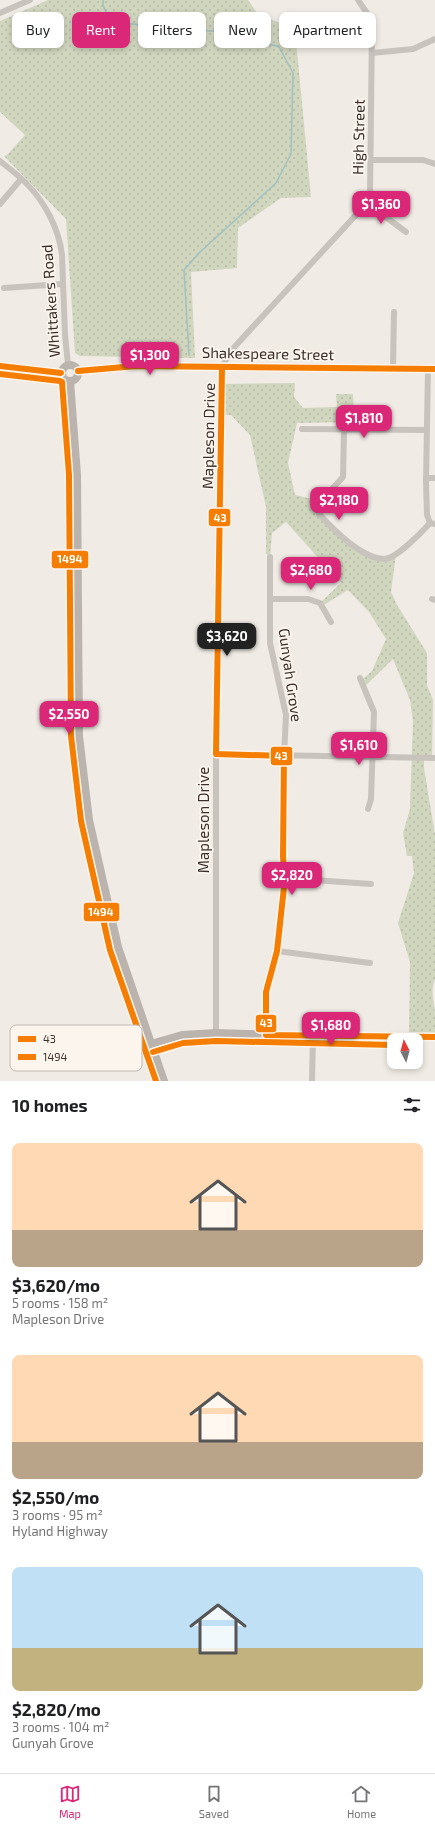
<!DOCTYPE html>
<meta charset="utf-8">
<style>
body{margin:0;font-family:"Exo 2",sans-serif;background:#f2f2f2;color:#202124;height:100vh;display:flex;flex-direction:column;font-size:15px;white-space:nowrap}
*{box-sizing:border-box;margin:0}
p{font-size:13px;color:#757577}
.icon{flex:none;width:22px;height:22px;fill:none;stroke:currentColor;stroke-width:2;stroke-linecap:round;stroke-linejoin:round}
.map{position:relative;height:1081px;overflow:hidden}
.side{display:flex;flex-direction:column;background:#fff;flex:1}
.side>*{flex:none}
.hud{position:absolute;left:12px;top:12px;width:411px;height:36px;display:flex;gap:8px}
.needle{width:26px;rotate:354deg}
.fabs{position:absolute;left:387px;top:1033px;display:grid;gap:8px}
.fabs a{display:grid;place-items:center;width:36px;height:36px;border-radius:8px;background:#fff;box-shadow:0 2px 6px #0003;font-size:20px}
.price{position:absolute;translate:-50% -34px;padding:0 9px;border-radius:8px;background:#db2777;color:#fff;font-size:13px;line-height:26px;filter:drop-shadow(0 1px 2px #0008)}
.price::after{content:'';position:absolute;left:50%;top:24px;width:12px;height:9px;margin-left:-6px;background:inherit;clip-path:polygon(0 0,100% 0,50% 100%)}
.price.current{background:#222;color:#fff}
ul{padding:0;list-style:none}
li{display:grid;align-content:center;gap:8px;height:212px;padding:0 12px}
li span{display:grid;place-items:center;height:124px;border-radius:8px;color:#555}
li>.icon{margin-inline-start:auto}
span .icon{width:72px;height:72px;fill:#fffc;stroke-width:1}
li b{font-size:17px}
h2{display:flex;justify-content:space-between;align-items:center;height:48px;padding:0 12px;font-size:17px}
.chip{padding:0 14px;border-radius:8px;background:#fff;box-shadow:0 2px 6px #0003;font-size:14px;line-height:36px}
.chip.current{background:#db2777;color:#fff}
.tabs{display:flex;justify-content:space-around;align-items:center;height:56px;border-top:1px solid #e0e0e0;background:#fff;font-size:11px;color:#757577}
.tabs a{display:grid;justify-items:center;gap:2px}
.tabs .current{color:#db2777}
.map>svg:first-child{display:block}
.park{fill:url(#park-dots)}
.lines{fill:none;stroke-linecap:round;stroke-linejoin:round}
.stream{stroke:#a1c2c1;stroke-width:1.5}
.street{stroke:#c9c3be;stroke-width:6}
.secondary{stroke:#bab3ae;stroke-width:8}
.bus-1-casing{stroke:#fbf5ee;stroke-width:9}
.bus-2-casing{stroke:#fbf5ee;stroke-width:9}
.bus-1{stroke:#f57e02;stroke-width:6}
.bus-2{stroke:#f57e02;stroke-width:6}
.labels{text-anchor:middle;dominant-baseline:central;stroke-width:3.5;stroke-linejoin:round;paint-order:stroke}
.street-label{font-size:15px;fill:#3b302b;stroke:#fbf5ee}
.key{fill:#fbf5ee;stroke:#c1bab4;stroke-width:1}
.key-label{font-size:11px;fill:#3b302b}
.line-badge{stroke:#fbf5ee;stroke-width:1.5}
.badge-label{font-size:11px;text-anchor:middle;font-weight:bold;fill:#fff}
</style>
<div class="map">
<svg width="435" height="1081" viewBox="0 0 435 1081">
<defs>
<pattern id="park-dots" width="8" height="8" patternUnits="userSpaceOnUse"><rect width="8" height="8" fill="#d1d6bf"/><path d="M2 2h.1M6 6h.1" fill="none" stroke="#b4b8a4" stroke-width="1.8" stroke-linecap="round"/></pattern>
</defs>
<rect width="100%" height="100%" fill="#f0ebe5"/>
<g class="park">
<polygon points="48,0 248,0 257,13 295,30 311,197 281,198 238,228 237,268 191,272 195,358 80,356 75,353 66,219 4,156 7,155 25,135 0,112 0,21"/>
<path d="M295 383 294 397 303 408 337 407 336 394H353L354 422 297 423 288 463 295 495 321 501 319 509C338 531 363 565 396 554L391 592 397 605 427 653V685L433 700 432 758H424V768L435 835V979C430 991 434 1001 435 1014 435 1021 435 1029 435 1037H409L410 962 398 923 414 873 412 856H407L403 833 410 809 413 721 410 700 393 659 364 687 361 681 372 671 386 639 369 612 348 590 322 606 320 603 341 583 286 522 272 533 270 557 266 553V507L250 435 231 415H221L222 384Z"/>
</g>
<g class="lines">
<polyline class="stream" points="103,0 103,5 110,22 233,33 279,47 293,73 291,154 276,183 200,252 184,270 189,355"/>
<g class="street">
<polyline points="0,13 30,0"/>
<polyline points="372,53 413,49 435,39"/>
<polyline points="371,160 423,160 435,164"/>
<path d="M0 161C9 168 18 175 26 183 45 202 59 229 62 255L65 334 68 365"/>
<polyline points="367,203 406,232"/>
<polyline points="0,204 21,179"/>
<polyline points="4,288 62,284"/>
<polyline points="393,368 394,312"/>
<polyline points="428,369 426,482 427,515 430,523 435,524"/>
<polyline points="302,429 427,430"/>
<path d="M344 430 343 477 321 501 319 514C334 530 361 558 384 559 396 559 422 532 430 523"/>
<polyline points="426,478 435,478"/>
<polyline points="271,599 308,599 320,603 331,622"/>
<polyline points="432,599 435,600"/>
<polyline points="360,678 374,712 371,799 368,809"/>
<polyline points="216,754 435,758"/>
<polyline points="285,878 371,884"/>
<polyline points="277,951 370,963"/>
<polyline points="216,1033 216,754 222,367 230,352 238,343 367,203 370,197 372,25 369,16 358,0"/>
<polyline points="266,1035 266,992 277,951 285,878 283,857 284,756 286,715 270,643 270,557"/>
<polyline points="312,1081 313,1036"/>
</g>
<g class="secondary">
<circle cx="70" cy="373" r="8"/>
<polyline points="0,366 61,373"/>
<polyline points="78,371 136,366 435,369"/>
<polyline points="70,381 77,475 79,736 89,820 118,947 164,1081"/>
<polyline points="151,1044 182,1035 216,1033 313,1036 435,1037"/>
</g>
<g class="bus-1-casing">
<g id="bus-1">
<polyline points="0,366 61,373"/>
<polyline points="222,367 216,754 284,756 283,857 285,878 277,951 266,992 266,1035 435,1037"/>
<polyline points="78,371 136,366 435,369"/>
</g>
</g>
<g class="bus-2-casing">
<g id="bus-2">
<polyline points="0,374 60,381"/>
<polyline points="62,382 69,475 71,736 81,821 110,950 156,1081"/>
<polyline points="153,1052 183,1043 216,1041 394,1045"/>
</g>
</g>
<use href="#bus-1" class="bus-1"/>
<use href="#bus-2" class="bus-2"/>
</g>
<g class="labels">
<g class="street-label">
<text transform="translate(358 137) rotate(-89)">High Street</text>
<text transform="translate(50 301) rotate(-94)">Whittakers Road</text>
<text transform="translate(268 353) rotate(1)">Shakespeare Street</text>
<text transform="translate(208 436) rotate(-89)">Mapleson Drive</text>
<text transform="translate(291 675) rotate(82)">Gunyah Grove</text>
<text transform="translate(203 820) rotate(-90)">Mapleson Drive</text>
</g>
</g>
<rect x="10" y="1025" width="132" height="46" rx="6" class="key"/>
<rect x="18" y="1036" width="18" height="6" fill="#f57e02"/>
<rect x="18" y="1054" width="18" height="6" fill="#f57e02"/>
<g class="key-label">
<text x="43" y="1043">43</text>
<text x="43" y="1061">1494</text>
</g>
<g class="line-badge">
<rect x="208" y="508" width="23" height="19" rx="4" fill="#f57e02"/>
<rect x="51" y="550" width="38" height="19" rx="4" fill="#f57e02"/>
<rect x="270" y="746" width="23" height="20" rx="4" fill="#f57e02"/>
<rect x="83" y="902" width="37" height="20" rx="4" fill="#f57e02"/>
<rect x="255" y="1014" width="22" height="19" rx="4" fill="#f57e02"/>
</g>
<g class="badge-label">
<text x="220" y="522">43</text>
<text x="70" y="563">1494</text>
<text x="281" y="760">43</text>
<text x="101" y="916">1494</text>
<text x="266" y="1027">43</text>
</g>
</svg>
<div class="fabs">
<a><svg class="needle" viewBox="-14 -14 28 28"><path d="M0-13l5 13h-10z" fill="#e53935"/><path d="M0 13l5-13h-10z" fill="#757577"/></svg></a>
</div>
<b class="price" style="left:381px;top:225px">$1,360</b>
<b class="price" style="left:150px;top:376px">$1,300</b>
<b class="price" style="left:364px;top:439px">$1,810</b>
<b class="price" style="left:339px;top:521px">$2,180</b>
<b class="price" style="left:311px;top:591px">$2,680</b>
<b class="price current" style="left:227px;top:657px">$3,620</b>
<b class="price" style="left:69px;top:735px">$2,550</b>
<b class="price" style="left:359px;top:766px">$1,610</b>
<b class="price" style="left:292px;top:896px">$2,820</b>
<b class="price" style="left:331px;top:1046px">$1,680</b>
<div class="hud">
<a class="chip">Buy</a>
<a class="chip current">Rent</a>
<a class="chip">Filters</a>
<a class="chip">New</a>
<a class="chip">Apartment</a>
</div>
</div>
<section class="side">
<h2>10 homes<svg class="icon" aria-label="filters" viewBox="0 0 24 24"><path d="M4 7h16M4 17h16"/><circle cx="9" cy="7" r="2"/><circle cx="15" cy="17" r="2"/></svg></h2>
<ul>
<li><span style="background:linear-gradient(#ffd9b3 70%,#b9a48a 0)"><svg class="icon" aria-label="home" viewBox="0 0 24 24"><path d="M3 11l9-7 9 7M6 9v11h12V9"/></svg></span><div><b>$3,620/mo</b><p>5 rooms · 158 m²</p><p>Mapleson Drive</p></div></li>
<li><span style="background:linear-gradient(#ffd9b3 70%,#b9a48a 0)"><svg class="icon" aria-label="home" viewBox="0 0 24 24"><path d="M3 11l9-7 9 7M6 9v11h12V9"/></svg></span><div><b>$2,550/mo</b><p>3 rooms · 95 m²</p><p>Hyland Highway</p></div></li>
<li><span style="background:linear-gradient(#bfe0f5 65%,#c2b280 0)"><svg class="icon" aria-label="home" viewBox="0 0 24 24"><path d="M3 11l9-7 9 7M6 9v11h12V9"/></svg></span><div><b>$2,820/mo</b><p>3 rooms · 104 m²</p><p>Gunyah Grove</p></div></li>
</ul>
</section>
<nav class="tabs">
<a class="current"><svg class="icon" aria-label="map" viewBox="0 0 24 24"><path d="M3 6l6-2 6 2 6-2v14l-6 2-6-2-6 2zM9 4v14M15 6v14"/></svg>Map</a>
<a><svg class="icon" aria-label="saved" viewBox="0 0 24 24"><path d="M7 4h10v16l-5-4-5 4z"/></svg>Saved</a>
<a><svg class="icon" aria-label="home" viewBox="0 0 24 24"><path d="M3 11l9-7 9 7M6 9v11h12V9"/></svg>Home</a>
</nav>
